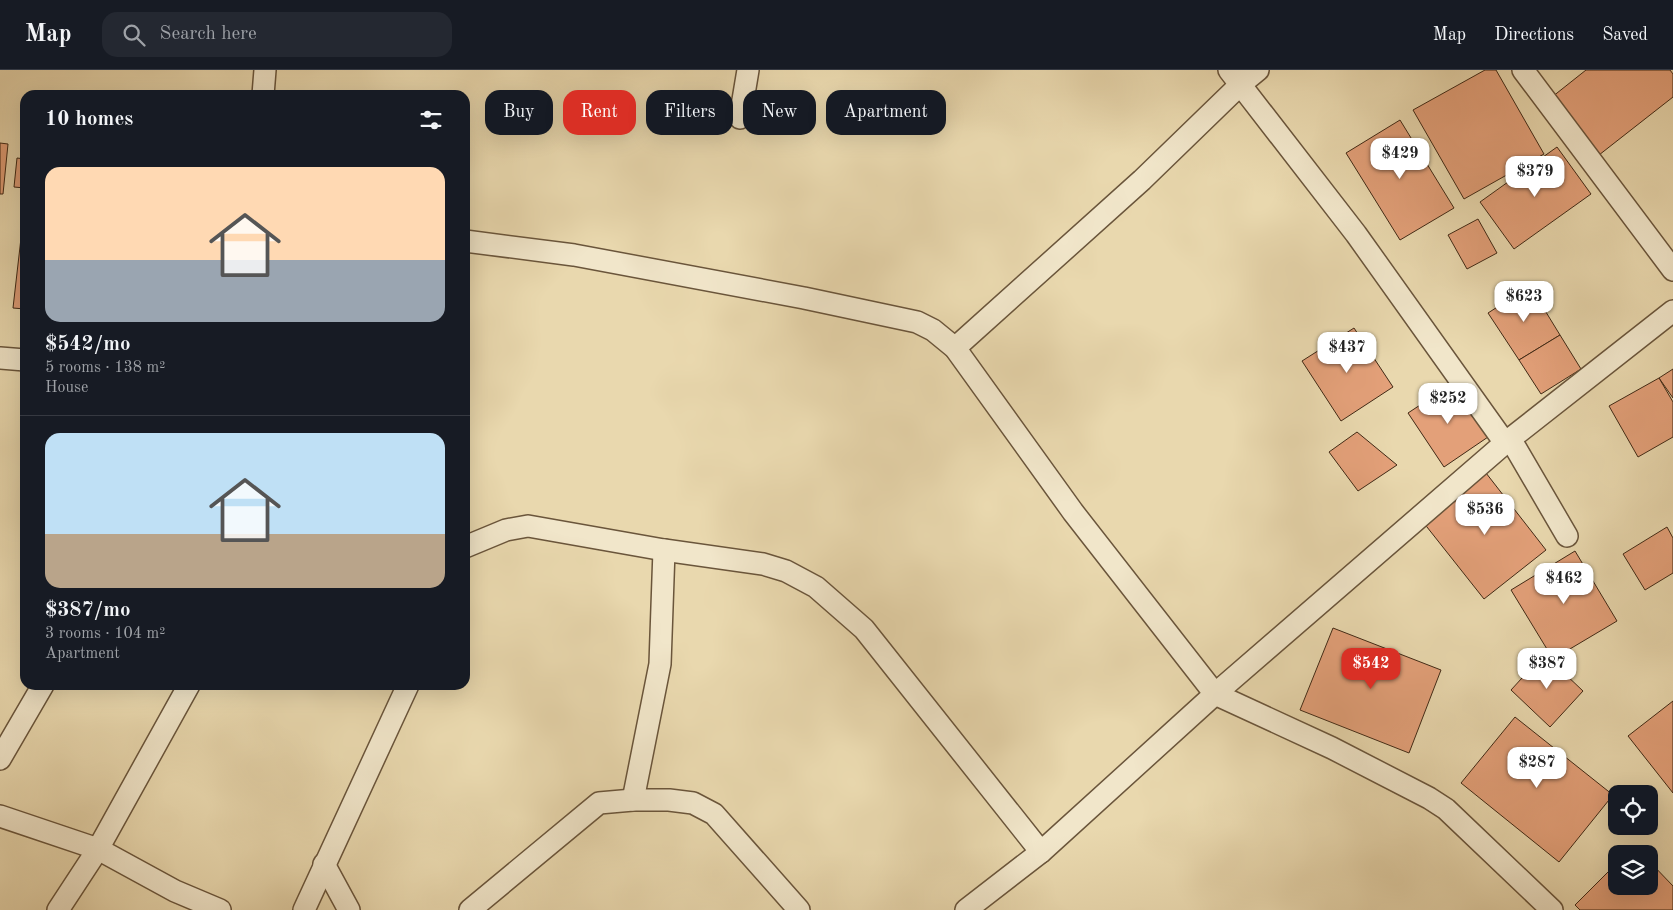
<!DOCTYPE html>
<meta charset="utf-8">
<style>
body{margin:0;font-family:"Old Standard TT",serif;background:#242831;color:#f1f3f6;height:100vh;display:flex;flex-direction:column;font-size:19px;white-space:nowrap}
*{box-sizing:border-box;margin:0}
p{font-size:16px;color:#9ea1a6}
.icon{flex:none;width:28px;height:28px;fill:none;stroke:currentColor;stroke-width:2;stroke-linecap:round;stroke-linejoin:round}
.map{position:relative;flex:1;overflow:hidden}
.drawer{position:absolute;left:20px;top:20px;width:450px;height:600px;display:flex;flex-direction:column;background:#171b24;border-radius:15px;box-shadow:0 5px 20px #0002}
.drawer>*{flex:none}
.banner{position:absolute;left:485px;top:20px;width:475px;height:45px;display:flex;gap:10px}
.tools{position:absolute;left:1608px;top:715px;display:grid;gap:10px}
.tools a{display:grid;place-items:center;width:50px;height:50px;border-radius:10px;background:#171b24;box-shadow:0 5px 20px #0002;font-size:25px}
.price{position:absolute;translate:-50% -42px;padding:0 11px;border-radius:10px;background:#fff;color:#222;font-size:16px;line-height:32px;filter:drop-shadow(0 1px 2px #0008)}
.price::after{content:'';position:absolute;left:50%;top:30px;width:15px;height:11px;margin-left:-8px;background:inherit;clip-path:polygon(0 0,100% 0,50% 100%)}
.price.active{background:#d93025;color:#fff}
ul{padding:0;list-style:none}
li{display:grid;align-content:center;gap:10px;height:265px;padding:0 25px}
li+li{border-top:1px solid #363941}
li span{display:grid;place-items:center;height:155px;border-radius:15px;color:#555}
li>.icon{margin-inline-start:auto}
span .icon{width:90px;height:90px;fill:#fffc;stroke-width:1}
li b{font-size:21px}
h2{display:flex;justify-content:space-between;align-items:center;height:60px;padding:0 25px;font-size:21px}
.tag{padding:0 18px;border-radius:15px;background:#171b24;box-shadow:0 5px 20px #0002;font-size:18px;line-height:45px}
.tag.active{background:#d93025;color:#fff}
header{display:flex;align-items:center;gap:30px;box-sizing:border-box;height:70px;padding:0 25px;background:#171b24;border-bottom:1px solid #363941}
header strong{font-size:24px}
nav{display:flex;gap:28px;margin-inline-start:auto;font-size:18px}
.search{width:350px;height:45px;background:#242831;display:flex;align-items:center;gap:12px;box-sizing:border-box;padding:0 18px;border-radius:15px;color:#9ea1a6;font-size:19px}
.map>svg:first-child{display:block}
.building{fill:#e3a079;stroke:#402915}
.lines{fill:none;stroke-linecap:round;stroke-linejoin:round}
.minor-casing{stroke:#6a553b;stroke-width:24}
.minor{stroke:#f1e6ca;stroke-width:21}
</style>
<header>
<strong>Map</strong>
<div class="search"><svg class="icon" aria-label="search" viewBox="0 0 24 24"><circle cx="10" cy="10" r="6"/><path d="M15 15l6 6"/></svg>Search here</div>
<nav><a>Map</a><a>Directions</a><a>Saved</a></nav>
</header>
<div class="map">
<svg width="1673" height="840" viewBox="0 0 1673 840">
<rect width="100%" height="100%" fill="#e9d8ae"/>
<filter id="stains"><feTurbulence type="fractalNoise" baseFrequency=".004" numOctaves="4"/><feColorMatrix values="0 0 0 0 .2 0 0 0 0 .09 0 0 0 0 .02 0 0 0 .5 -.17"/></filter>
<radialGradient id="worn" r=".72"><stop offset=".6" stop-color="#630" stop-opacity="0"/><stop offset="1" stop-color="#630" stop-opacity=".3"/></radialGradient>
<g class="building">
<polygon points="1485,0 1496,0 1544,84 1464,129 1413,40"/>
<polygon points="1586,0 1670,0 1673,4 1673,27 1599,85 1552,27"/>
<polygon points="1400,50 1454,138 1400,170 1346,83"/>
<polygon points="0,73 8,74 3,124 0,124"/>
<polygon points="1557,77 1591,124 1514,179 1480,132"/>
<polygon points="17,88 25,89 25,118 14,117"/>
<polygon points="25,133 25,239 13,238"/>
<polygon points="1478,149 1497,183 1467,199 1448,165"/>
<polygon points="1530,216 1560,265 1519,290 1488,243"/>
<polygon points="1354,258 1393,317 1341,351 1302,291"/>
<polygon points="1560,265 1581,299 1541,324 1519,290"/>
<polygon points="1673,299 1673,328 1659,308"/>
<polygon points="1659,308 1673,332 1673,367 1638,387 1609,336"/>
<polygon points="1452,314 1488,367 1444,397 1408,343"/>
<polygon points="1357,362 1397,395 1358,421 1329,382"/>
<polygon points="1486,403 1546,480 1484,529 1423,452"/>
<polygon points="1667,457 1673,468 1673,503 1645,520 1623,484"/>
<polygon points="1575,481 1617,551 1553,589 1511,520"/>
<polygon points="1333,558 1441,600 1409,683 1300,640"/>
<polygon points="1544,584 1583,621 1550,657 1511,620"/>
<polygon points="1673,631 1673,723 1628,666"/>
<polygon points="1515,647 1613,725 1559,792 1461,713"/>
<polygon points="1635,776 1642,784 1627,784"/>
<polygon points="1649,791 1673,816 1673,840 1580,840 1575,835 1616,794 1616,816 1649,816"/>
</g>
<g class="lines">
<g class="minor-casing">
<g id="minor">
<polyline points="1229,0 1356,164 1505,373"/>
<polyline points="1523,0 1673,200"/>
<polyline points="263,25 265,0"/>
<polyline points="740,48 748,0"/>
<polyline points="465,171 574,185 804,228 917,252 933,260 955,278 1073,442 1215,624 1332,678 1429,728 1446,739 1552,840"/>
<polyline points="955,278 1142,110 1241,14 1258,0"/>
<polyline points="0,288 25,290"/>
<polyline points="1511,370 1567,466"/>
<polyline points="465,477 506,460 528,456 664,480 763,494 786,501 816,517 864,559 1041,782"/>
<polyline points="0,689 43,615"/>
<polyline points="633,730 660,594 664,480"/>
<polyline points="0,746 98,779 175,821 220,840"/>
<polyline points="324,794 349,840"/>
<polyline points="58,840 98,779 189,615"/>
<polyline points="304,840 408,615"/>
<polyline points="470,840 599,733 633,730 669,730 693,733 714,744 799,840"/>
<polyline points="966,840 1041,782 1215,624 1505,373 1673,241"/>
</g>
</g>
<use href="#minor" class="minor"/>
</g>
<rect width="100%" height="100%" filter="url(#stains)"/>
<rect width="100%" height="100%" fill="url(#worn)"/>
</svg>
<div class="tools">
<a><svg class="icon" aria-label="locate" viewBox="0 0 24 24"><circle cx="12" cy="12" r="6"/><path d="M12 2v4M12 18v4M2 12h4M18 12h4"/></svg></a>
<a><svg class="icon" aria-label="layers" viewBox="0 0 24 24"><path d="M12 4l9 5-9 5-9-5zM3 14l9 5 9-5"/></svg></a>
</div>
<b class="price" style="left:1400px;top:110px">$429</b>
<b class="price" style="left:1535px;top:128px">$379</b>
<b class="price" style="left:1524px;top:253px">$623</b>
<b class="price" style="left:1347px;top:304px">$437</b>
<b class="price" style="left:1448px;top:355px">$252</b>
<b class="price" style="left:1485px;top:466px">$536</b>
<b class="price" style="left:1564px;top:535px">$462</b>
<b class="price active" style="left:1371px;top:620px">$542</b>
<b class="price" style="left:1547px;top:620px">$387</b>
<b class="price" style="left:1537px;top:719px">$287</b>
<div class="banner">
<a class="tag">Buy</a>
<a class="tag active">Rent</a>
<a class="tag">Filters</a>
<a class="tag">New</a>
<a class="tag">Apartment</a>
</div>
<section class="drawer">
<h2>10 homes<svg class="icon" aria-label="filters" viewBox="0 0 24 24"><path d="M4 7h16M4 17h16"/><circle cx="9" cy="7" r="2"/><circle cx="15" cy="17" r="2"/></svg></h2>
<ul>
<li><span style="background:linear-gradient(#ffd9b3 60%,#9aa5b1 0)"><svg class="icon" aria-label="home" viewBox="0 0 24 24"><path d="M3 11l9-7 9 7M6 9v11h12V9"/></svg></span><div><b>$542/mo</b><p>5 rooms · 138 m²</p><p>House</p></div></li>
<li><span style="background:linear-gradient(#bfe0f5 65%,#b9a48a 0)"><svg class="icon" aria-label="home" viewBox="0 0 24 24"><path d="M3 11l9-7 9 7M6 9v11h12V9"/></svg></span><div><b>$387/mo</b><p>3 rooms · 104 m²</p><p>Apartment</p></div></li>
</ul>
</section>
</div>
